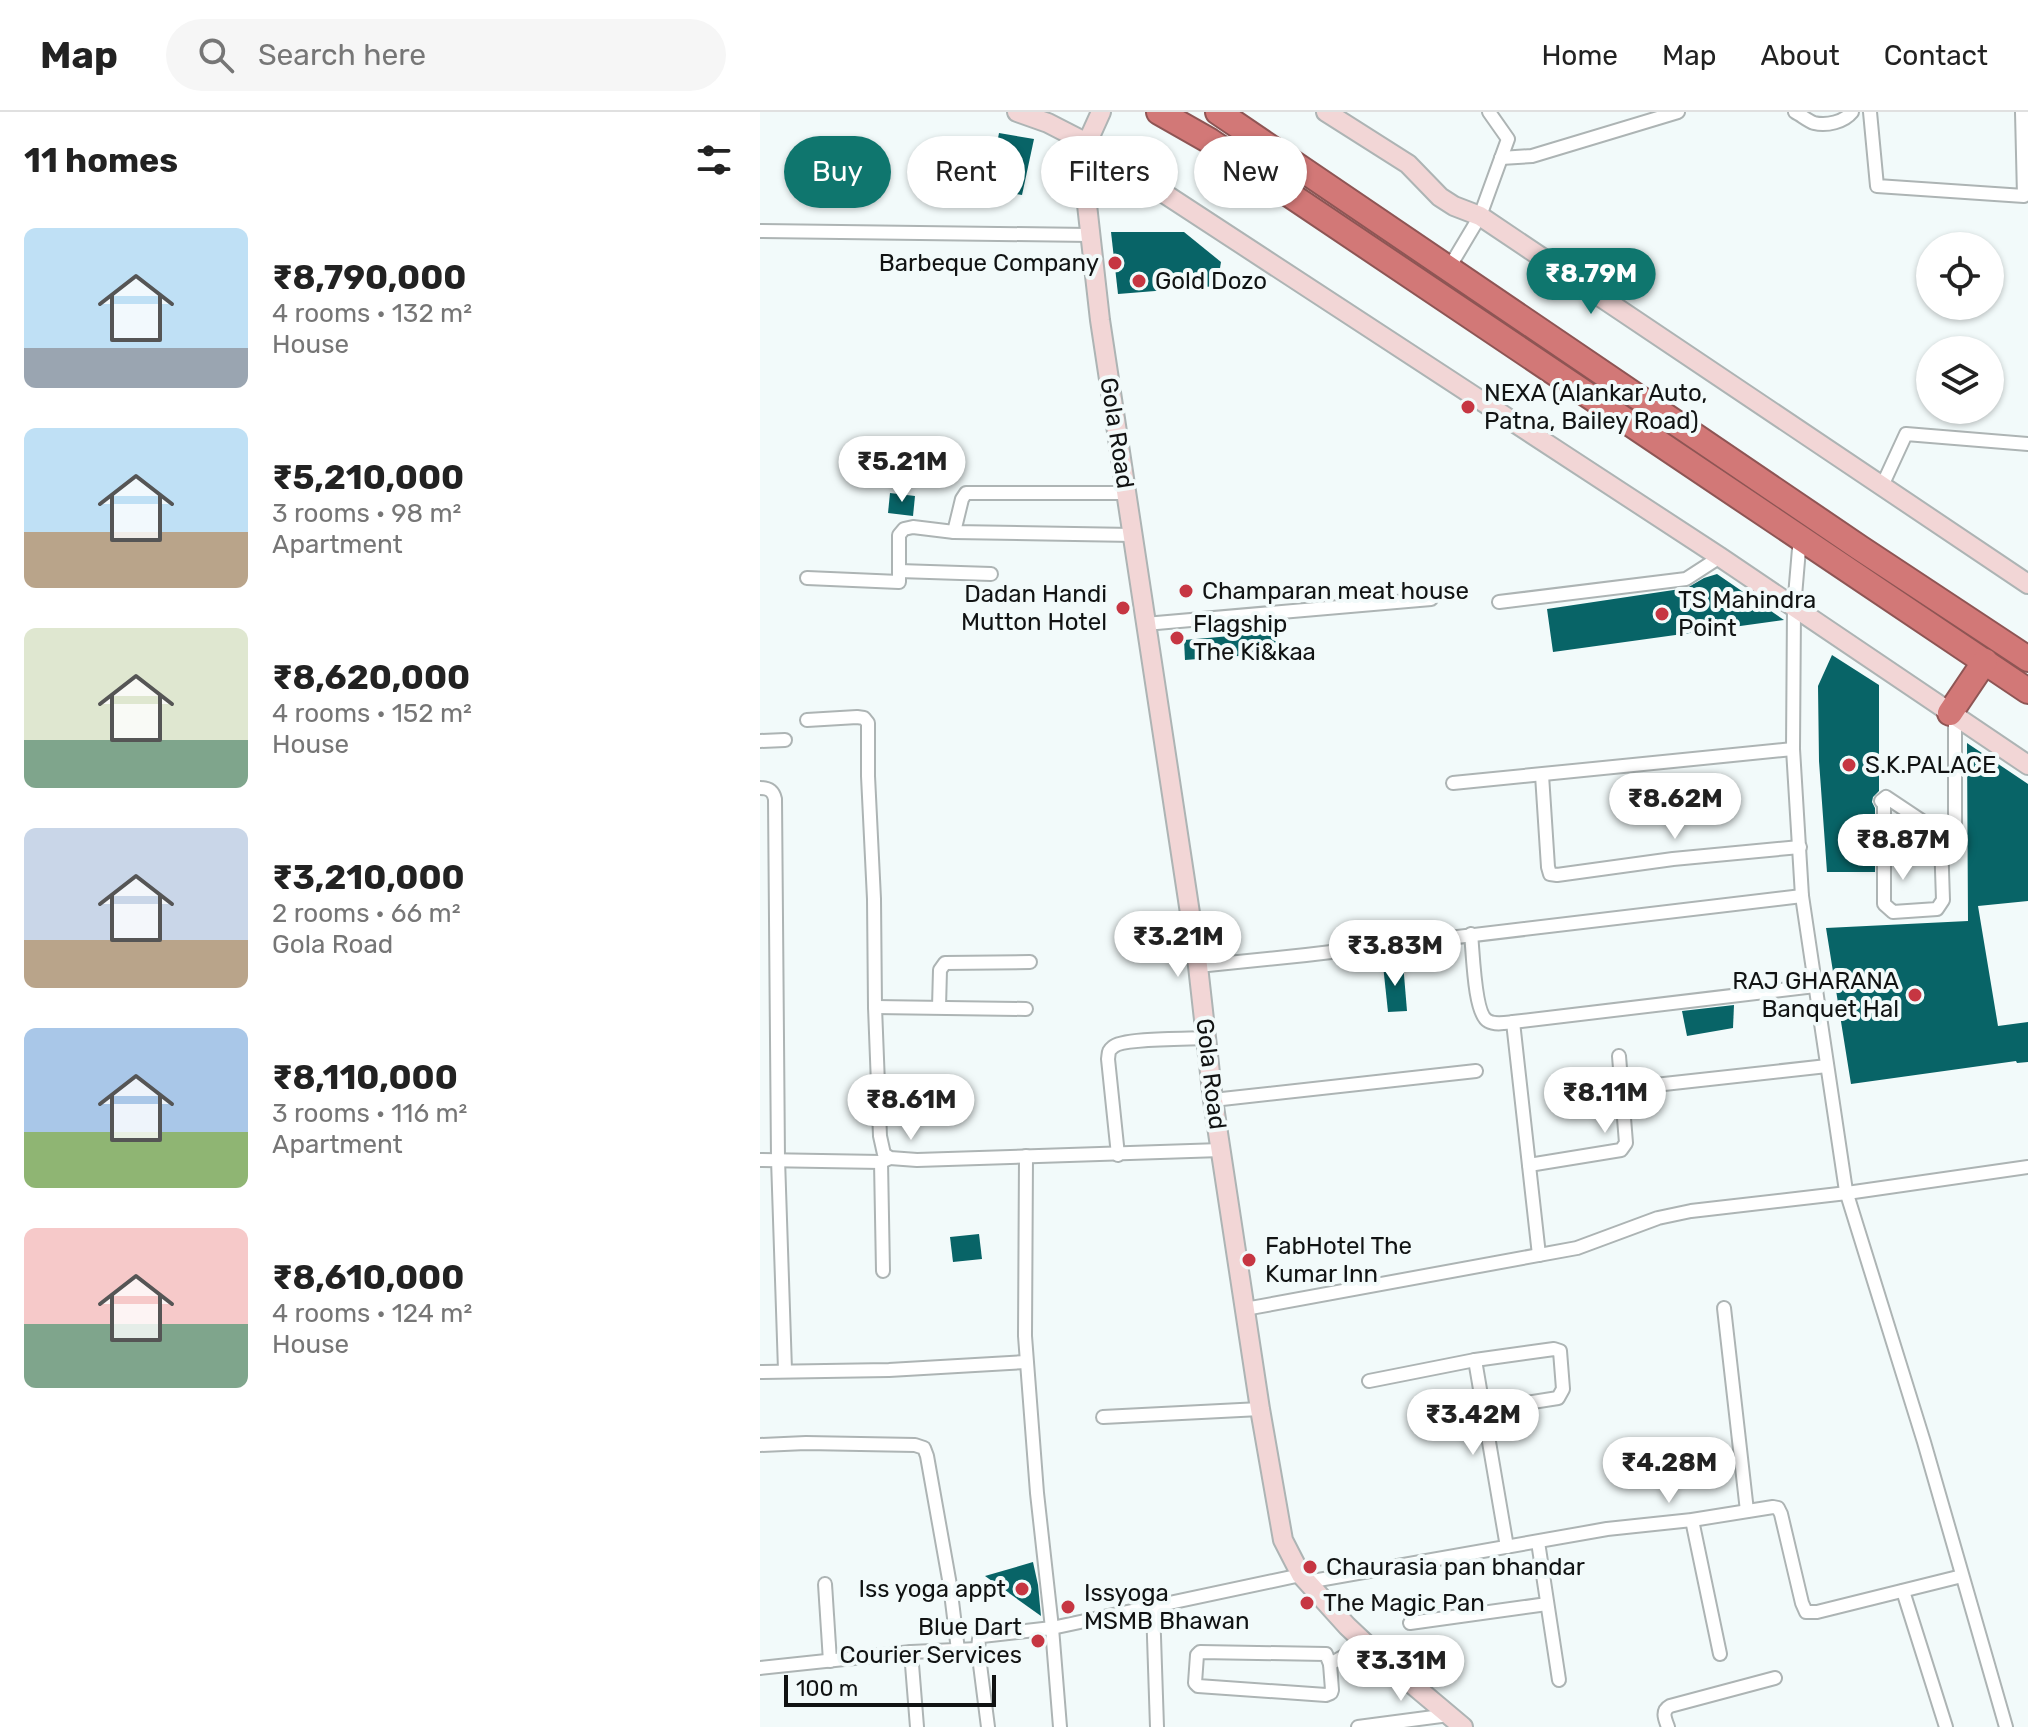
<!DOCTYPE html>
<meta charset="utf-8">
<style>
body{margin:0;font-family:Rubik,sans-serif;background:#f6f6f6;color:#222;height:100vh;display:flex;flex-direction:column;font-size:30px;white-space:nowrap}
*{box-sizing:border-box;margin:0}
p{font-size:26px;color:#767676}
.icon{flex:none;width:44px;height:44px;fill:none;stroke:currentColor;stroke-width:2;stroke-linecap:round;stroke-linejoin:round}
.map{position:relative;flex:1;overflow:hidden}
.sheet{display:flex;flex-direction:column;background:#fff;width:760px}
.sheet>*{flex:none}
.hud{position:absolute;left:24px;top:24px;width:760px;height:72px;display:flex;gap:16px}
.controls{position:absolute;left:1156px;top:120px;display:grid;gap:16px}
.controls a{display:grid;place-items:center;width:88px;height:88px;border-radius:50%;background:#fff;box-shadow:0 2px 6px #0004;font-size:40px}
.scale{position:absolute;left:24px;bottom:20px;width:212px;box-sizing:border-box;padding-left:8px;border:4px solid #111313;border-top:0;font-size:22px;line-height:28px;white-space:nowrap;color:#111313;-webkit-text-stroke:6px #f2fafa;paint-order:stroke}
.price{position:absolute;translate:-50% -68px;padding:0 18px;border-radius:28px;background:#fff;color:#222;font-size:26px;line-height:52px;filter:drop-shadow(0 2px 4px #0008)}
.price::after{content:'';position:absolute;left:50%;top:48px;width:24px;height:18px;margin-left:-12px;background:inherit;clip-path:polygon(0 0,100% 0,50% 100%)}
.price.active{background:#0f766e;color:#fff}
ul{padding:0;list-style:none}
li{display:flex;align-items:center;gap:24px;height:200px;padding:0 24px}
li span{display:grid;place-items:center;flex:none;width:224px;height:160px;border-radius:12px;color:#555}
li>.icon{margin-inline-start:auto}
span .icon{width:96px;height:96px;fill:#fffc;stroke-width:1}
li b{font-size:34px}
h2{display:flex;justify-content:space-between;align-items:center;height:96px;padding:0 24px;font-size:34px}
.chip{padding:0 28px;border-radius:36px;background:#fff;box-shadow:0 2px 6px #0004;font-size:28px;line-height:72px}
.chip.active{background:#0f766e;color:#fff}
header{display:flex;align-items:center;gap:48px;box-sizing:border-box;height:112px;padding:0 40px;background:#fff;border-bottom:2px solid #e0e0e0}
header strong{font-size:38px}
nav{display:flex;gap:44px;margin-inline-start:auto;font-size:28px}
.search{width:560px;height:72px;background:#f6f6f6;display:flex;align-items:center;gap:20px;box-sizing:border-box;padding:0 28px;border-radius:44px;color:#767676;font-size:30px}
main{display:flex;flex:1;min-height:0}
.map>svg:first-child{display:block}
.building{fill:#086467}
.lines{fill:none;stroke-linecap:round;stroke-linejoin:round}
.street-casing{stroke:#adb4b4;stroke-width:16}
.secondary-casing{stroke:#adb4b4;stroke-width:22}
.highway-casing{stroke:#8e5554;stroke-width:28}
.street{stroke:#fff;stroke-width:12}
.secondary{stroke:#f2d6d6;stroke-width:18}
.highway{stroke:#d27877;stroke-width:24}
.poi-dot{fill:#c63642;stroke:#f2fafa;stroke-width:3}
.labels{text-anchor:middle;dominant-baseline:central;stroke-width:8;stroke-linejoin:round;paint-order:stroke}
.poi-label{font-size:24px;fill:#111313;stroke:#f2fafa;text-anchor:start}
.street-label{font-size:24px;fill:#111313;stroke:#f2fafa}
</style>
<header>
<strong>Map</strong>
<div class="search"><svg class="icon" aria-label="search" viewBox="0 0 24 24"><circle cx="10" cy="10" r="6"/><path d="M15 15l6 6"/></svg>Search here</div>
<nav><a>Home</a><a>Map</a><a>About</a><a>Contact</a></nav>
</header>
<main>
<section class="sheet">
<h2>11 homes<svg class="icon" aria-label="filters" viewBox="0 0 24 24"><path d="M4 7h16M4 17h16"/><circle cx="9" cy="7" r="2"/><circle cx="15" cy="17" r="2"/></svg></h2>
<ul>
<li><span style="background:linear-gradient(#bfe0f5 75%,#9aa5b1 0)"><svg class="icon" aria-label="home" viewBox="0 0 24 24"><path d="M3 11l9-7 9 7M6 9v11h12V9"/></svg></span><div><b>₹8,790,000</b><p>4 rooms · 132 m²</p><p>House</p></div></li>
<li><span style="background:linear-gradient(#bfe0f5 65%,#b9a48a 0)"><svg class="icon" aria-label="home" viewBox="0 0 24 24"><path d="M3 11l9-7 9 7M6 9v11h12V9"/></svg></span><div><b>₹5,210,000</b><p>3 rooms · 98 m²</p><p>Apartment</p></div></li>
<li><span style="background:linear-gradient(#dfe7d0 70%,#7fa58c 0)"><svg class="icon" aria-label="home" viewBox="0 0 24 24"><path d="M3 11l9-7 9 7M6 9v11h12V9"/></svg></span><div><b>₹8,620,000</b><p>4 rooms · 152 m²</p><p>House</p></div></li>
<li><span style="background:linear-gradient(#c9d6e8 70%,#b9a48a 0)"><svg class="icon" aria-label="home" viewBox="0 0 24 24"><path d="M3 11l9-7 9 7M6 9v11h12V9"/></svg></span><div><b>₹3,210,000</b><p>2 rooms · 66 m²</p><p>Gola Road</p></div></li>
<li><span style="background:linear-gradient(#a9c7e8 65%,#8fb573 0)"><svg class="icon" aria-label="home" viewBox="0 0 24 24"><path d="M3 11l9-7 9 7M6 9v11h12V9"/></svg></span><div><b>₹8,110,000</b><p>3 rooms · 116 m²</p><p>Apartment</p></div></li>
<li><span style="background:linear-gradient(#f6c9c9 60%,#7fa58c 0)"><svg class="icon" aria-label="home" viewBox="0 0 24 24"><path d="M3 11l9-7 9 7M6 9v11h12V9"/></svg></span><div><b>₹8,610,000</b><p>4 rooms · 124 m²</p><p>House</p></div></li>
</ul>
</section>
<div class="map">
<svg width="1268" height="1615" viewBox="0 0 1268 1615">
<rect width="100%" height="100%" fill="#f2fafa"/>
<g class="building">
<polygon points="239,21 274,27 262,83 228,77"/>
<polygon points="351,120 424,120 461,150 457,174 358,182"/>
<polygon points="130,381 155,384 153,404 128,401"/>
<polygon points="957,462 1024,508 793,540 787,497 927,476 944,466"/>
<polygon points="518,520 519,541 425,548 424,528"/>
<polygon points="1072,543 1119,573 1119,679 1113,685 1112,690 1115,696 1115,760 1067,760 1059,649 1058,574"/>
<polygon points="1207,631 1268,672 1268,789 1218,794 1238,914 1268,910 1268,950 1257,951 1256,949 1091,972 1066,816 1208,809"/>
<polygon points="643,851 647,899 628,900 623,853"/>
<polygon points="974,893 973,916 927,924 922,899"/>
<polygon points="219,1122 222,1147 193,1150 190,1125"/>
<polygon points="273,1450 278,1473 281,1504 225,1464"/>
</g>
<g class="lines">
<g class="street-casing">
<g id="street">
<path d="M1035 0C1041 3 1048 9 1054 11 1067 14 1084 10 1092 0"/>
<polyline points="1110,0 1117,74 1264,84 1262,0"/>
<polyline points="741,46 772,44 918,0"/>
<polyline points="0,119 330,123"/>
<polyline points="686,161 720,104 748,27 729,0"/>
<polyline points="1122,374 1146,322 1268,332"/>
<polyline points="194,420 202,387 206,381 366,381"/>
<polyline points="1040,425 1034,496 1033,637 1042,784 1086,1079 1164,1330 1246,1615"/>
<polyline points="139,459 231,462"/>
<polyline points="47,466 139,470 139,423 144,417 153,415 194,420 373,423"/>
<polyline points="739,490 926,467 960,445"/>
<polyline points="385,512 671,487"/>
<polyline points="47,608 97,605 104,606 108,611 108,664 114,787 115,895 120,1024 124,1042 130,1046 157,1048 461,1038"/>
<polyline points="0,629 25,628"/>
<polyline points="782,663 788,755 790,762 797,763 913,747 1040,735"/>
<polyline points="693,671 1033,637"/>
<path d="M0 676C8 676 13 678 15 687L18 1047 25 1258"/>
<polygon points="1126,685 1174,717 1181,728 1183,788 1177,797 1133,800 1124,792 1124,692 1121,689"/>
<polyline points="1181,728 1191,727 1195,724 1195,604"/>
<path d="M711 822C713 838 714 902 728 909 735 913 745 911 753 910L1055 874"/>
<polyline points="438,854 546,843 1042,784"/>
<polyline points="115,895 266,897"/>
<polyline points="179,895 180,858 185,851 270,850"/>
<polyline points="753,910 779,1143"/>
<polyline points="895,973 1067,954"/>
<polyline points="453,988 716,959"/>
<path d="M358 1043 348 947C349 940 348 939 353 935 362 926 429 927 446 926"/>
<polyline points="266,1044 265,1224 277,1381 292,1516 300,1615"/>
<polyline points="0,1048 121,1050 130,1046"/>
<polyline points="121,1050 123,1159"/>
<polyline points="769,1053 861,1038 866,1031 859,944"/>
<polyline points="964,1196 987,1399"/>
<polyline points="485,1197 817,1136 898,1106 931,1099 1087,1081 1268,1055"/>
<polyline points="715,1248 747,1435"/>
<polyline points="0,1260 129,1258 266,1250"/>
<polyline points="609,1269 715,1248 794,1237 800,1239 803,1277 798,1286 723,1298"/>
<polyline points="343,1305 500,1297"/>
<polyline points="0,1333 46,1331 155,1333 164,1336 167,1344 190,1473 198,1538"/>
<polyline points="932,1408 960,1542"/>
<polyline points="778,1430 799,1568"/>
<polyline points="547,1470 847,1417 932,1408 1013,1395 1018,1396 1021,1402 1042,1491 1046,1500 1057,1500 1202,1464"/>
<polyline points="65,1472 70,1549"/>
<polyline points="1143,1479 1186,1615"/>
<polyline points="393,1495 397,1615"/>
<polyline points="650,1511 787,1492"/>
<polyline points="151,1540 157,1615"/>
<polygon points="440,1540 566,1542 570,1552 572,1578 571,1581 566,1583 438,1574 435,1571 437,1543"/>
<polyline points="570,1552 606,1532"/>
<polyline points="0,1556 151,1540 218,1537"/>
<polyline points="228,1615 218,1537 219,1527 222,1524 292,1516 541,1463"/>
<polyline points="598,1615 689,1603"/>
<path d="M908 1615C905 1607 901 1599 910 1594L1015 1566"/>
</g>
</g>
<g class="secondary-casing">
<g id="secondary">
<polyline points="257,0 288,11 327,31 960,445 1268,653"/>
<polyline points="341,0 327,31 325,75 340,208 418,722 438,854 453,988 500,1297 523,1428 541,1463 587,1514 621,1546 703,1615"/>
<polyline points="566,0 648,52 680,85 694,94 720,104 1268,472"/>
</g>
</g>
<g class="highway-casing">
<g id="highway">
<polyline points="399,0 450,29 1268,579"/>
<polyline points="458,0 1100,436 1268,547"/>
<polyline points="1190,601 1225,549"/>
</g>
</g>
<use href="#street" class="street"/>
<use href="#secondary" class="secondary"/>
<use href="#highway" class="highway"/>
</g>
<g class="poi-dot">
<circle cx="355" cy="151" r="8"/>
<circle cx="379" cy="169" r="8"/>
<circle cx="708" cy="295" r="8"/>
<circle cx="426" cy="479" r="8"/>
<circle cx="363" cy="496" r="8"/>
<circle cx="902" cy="502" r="8"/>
<circle cx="417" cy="526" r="8"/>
<circle cx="1089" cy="653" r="8"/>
<circle cx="1155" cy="883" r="8"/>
<circle cx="489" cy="1148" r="8"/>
<circle cx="550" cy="1455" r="8"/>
<circle cx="262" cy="1477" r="8"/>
<circle cx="547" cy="1491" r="8"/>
<circle cx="308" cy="1495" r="8"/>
<circle cx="278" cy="1529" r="8"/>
</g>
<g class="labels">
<g class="poi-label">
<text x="339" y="151" text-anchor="end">Barbeque Company</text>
<text x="395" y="169">Gold Dozo</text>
<text x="724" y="281">NEXA (Alankar Auto,<tspan x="724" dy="28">Patna, Bailey Road)</tspan></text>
<text x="442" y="479">Champaran meat house</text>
<text x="347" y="482" text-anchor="end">Dadan Handi<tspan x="347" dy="28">Mutton Hotel</tspan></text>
<text x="918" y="488">TS Mahindra<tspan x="918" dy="28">Point</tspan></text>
<text x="433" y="512">Flagship<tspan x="433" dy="28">The Ki&amp;kaa</tspan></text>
<text x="1105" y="653">S.K.PALACE</text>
<text x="1139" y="869" text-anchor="end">RAJ GHARANA<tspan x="1139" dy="28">Banquet Hal</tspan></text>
<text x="505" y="1134">FabHotel The<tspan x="505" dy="28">Kumar Inn</tspan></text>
<text x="566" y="1455">Chaurasia pan bhandar</text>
<text x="246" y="1477" text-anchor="end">Iss yoga appt</text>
<text x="324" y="1481">Issyoga<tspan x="324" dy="28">MSMB Bhawan</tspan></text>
<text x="563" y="1491">The Magic Pan</text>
<text x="262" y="1515" text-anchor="end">Blue Dart<tspan x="262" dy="28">Courier Services</tspan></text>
</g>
<g class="street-label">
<text transform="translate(357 321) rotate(81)">Gola Road</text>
<text transform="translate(451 962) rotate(83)">Gola Road</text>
</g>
</g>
</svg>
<div class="controls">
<a><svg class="icon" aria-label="locate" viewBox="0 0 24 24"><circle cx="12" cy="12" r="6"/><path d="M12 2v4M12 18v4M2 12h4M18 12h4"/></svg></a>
<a><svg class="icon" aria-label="layers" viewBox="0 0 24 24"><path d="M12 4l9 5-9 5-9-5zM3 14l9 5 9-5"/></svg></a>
</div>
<div class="scale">100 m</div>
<b class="price active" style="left:831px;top:204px">₹8.79M</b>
<b class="price" style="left:142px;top:392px">₹5.21M</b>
<b class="price" style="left:915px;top:729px">₹8.62M</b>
<b class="price" style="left:1143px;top:770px">₹8.87M</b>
<b class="price" style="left:418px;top:867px">₹3.21M</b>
<b class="price" style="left:635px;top:876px">₹3.83M</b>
<b class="price" style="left:845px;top:1023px">₹8.11M</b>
<b class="price" style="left:151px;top:1030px">₹8.61M</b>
<b class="price" style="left:713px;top:1345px">₹3.42M</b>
<b class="price" style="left:909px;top:1393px">₹4.28M</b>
<b class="price" style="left:641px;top:1591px">₹3.31M</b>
<div class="hud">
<a class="chip active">Buy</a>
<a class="chip">Rent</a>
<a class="chip">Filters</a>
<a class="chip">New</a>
</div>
</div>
</main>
